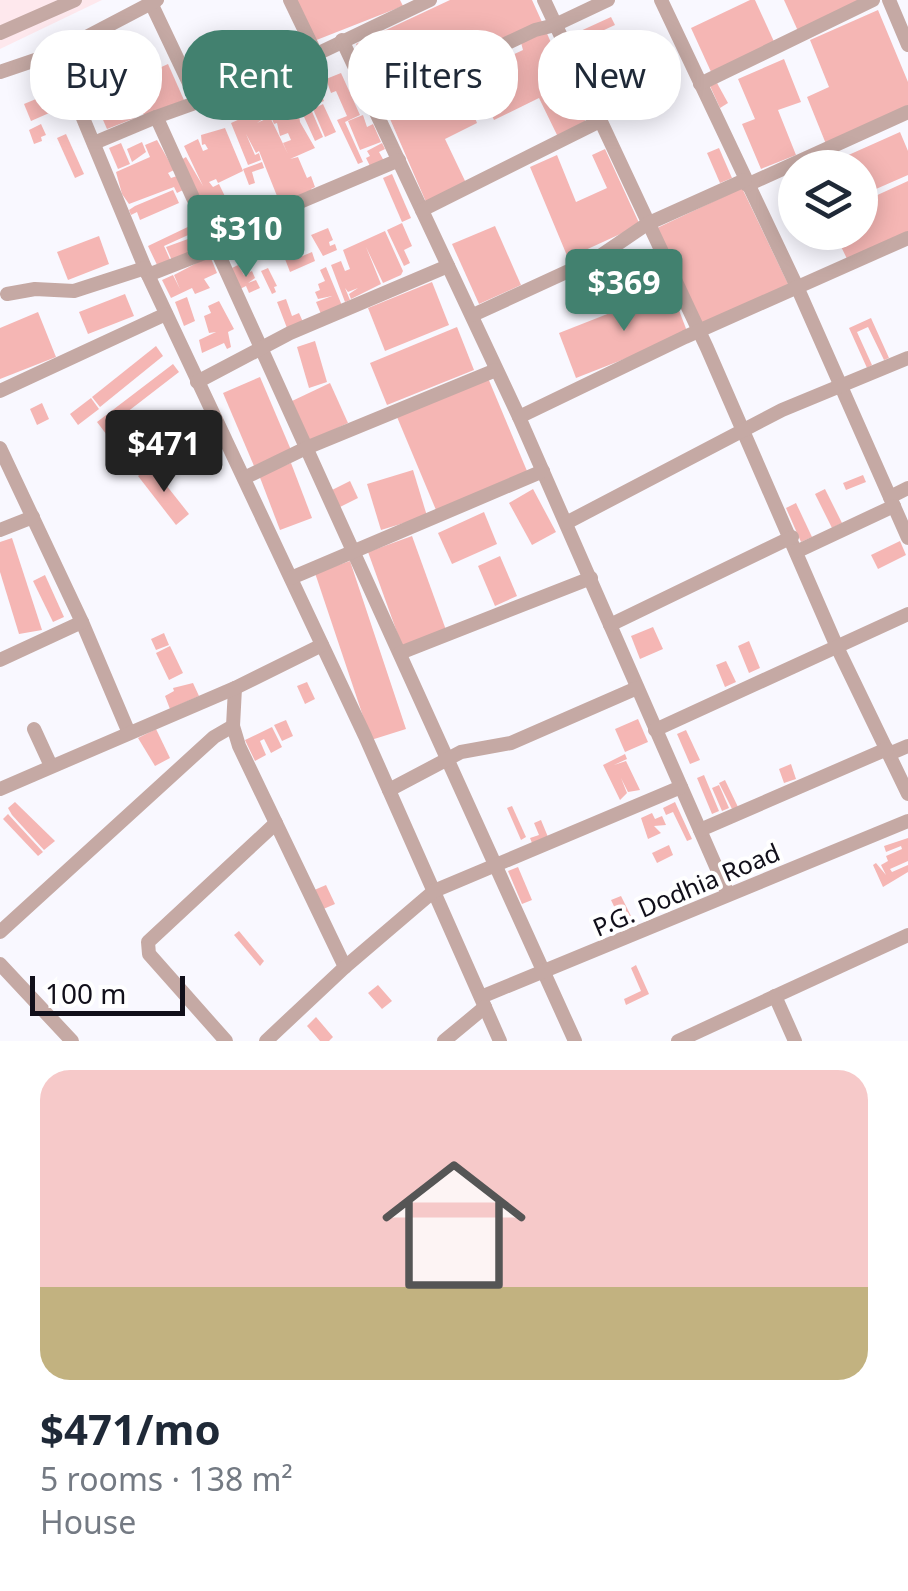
<!DOCTYPE html>
<meta charset="utf-8">
<style>
body{margin:0;font-family:"Noto Sans",sans-serif;background:#f2f2f3;color:#1f2937;height:100vh;display:flex;flex-direction:column;font-size:38px;white-space:nowrap}
*{box-sizing:border-box;margin:0}
p{font-size:32px;color:#747a83}
.icon{flex:none;width:55px;height:55px;fill:none;stroke:currentColor;stroke-width:2;stroke-linecap:round;stroke-linejoin:round}
.map{position:relative;height:1041px;overflow:hidden}
.panel{display:flex;flex-direction:column;background:#fff;flex:1}
.panel>*{flex:none}
.top-card{position:absolute;left:30px;top:30px;width:850px;height:90px;display:flex;gap:20px}
.fabs{position:absolute;left:778px;top:150px;display:grid;gap:20px}
.fabs a{display:grid;place-items:center;width:100px;height:100px;border-radius:50%;background:#fff;box-shadow:0 5px 25px #0003;font-size:50px}
.scale{position:absolute;left:30px;bottom:25px;width:155px;box-sizing:border-box;padding-left:10px;border:5px solid #110f1a;border-top:0;font-size:28px;line-height:35px;white-space:nowrap;color:#110f1a;-webkit-text-stroke:8px #fff;paint-order:stroke}
.price{position:absolute;translate:-50% -85px;padding:0 22px;border-radius:10px;background:#42816f;color:#fff;font-size:32px;line-height:65px;filter:drop-shadow(0 2px 5px #0008)}
.price::after{content:'';position:absolute;left:50%;top:60px;width:30px;height:22px;margin-left:-15px;background:inherit;clip-path:polygon(0 0,100% 0,50% 100%)}
.price.on{background:#222;color:#fff}
ul{padding:0;list-style:none}
li{display:grid;align-content:center;gap:20px;height:530px;padding:0 40px}
li+li{border-top:2px solid #e0e1e3}
li span{display:grid;place-items:center;height:310px;border-radius:30px;color:#555}
li>.icon{margin-inline-start:auto}
span .icon{width:180px;height:180px;fill:#fffc;stroke-width:1}
li b{font-size:42px}
.pill{padding:0 35px;border-radius:40px;background:#fff;box-shadow:0 5px 25px #0003;font-size:35px;line-height:90px}
.pill.on{background:#42816f;color:#fff}
.map>svg:first-child{display:block}
.industrial{fill:#fee8ed}
.building{fill:#f5b6b4}
.lines{fill:none;stroke-linecap:round;stroke-linejoin:round}
.minor{stroke:#c5a9a4;stroke-width:14}
.labels{text-anchor:middle;dominant-baseline:central;stroke-width:8;stroke-linejoin:round;paint-order:stroke}
.street-label{font-size:25px;fill:#110f1a;stroke:#fff}
</style>
<div class="map">
<svg width="908" height="1041" viewBox="0 0 908 1041">
<rect width="100%" height="100%" fill="#f9f8ff"/>
<polygon class="industrial" points="0,0 102,0 0,49"/>
<g class="building">
<polygon points="297,0 400,0 403,6 314,41"/>
<polygon points="450,0 532,0 542,22 381,98 356,44"/>
<polygon points="750,0 755,0 776,46 712,74 691,28"/>
<polygon points="784,0 867,0 798,31"/>
<polygon points="878,10 908,82 908,110 826,144 807,97 829,87 810,40"/>
<polygon points="611,17 615,25 580,41 576,33"/>
<polygon points="545,29 560,63 546,69 556,91 570,85 586,123 558,137 539,98 494,120 473,73 523,50 520,39"/>
<polygon points="668,42 671,47 662,51 668,63 672,61 674,67 640,82 630,60"/>
<polygon points="621,43 624,49 588,65 585,60"/>
<polygon points="113,44 124,67 81,88 70,65"/>
<polygon points="625,50 629,60 599,74 594,65"/>
<polygon points="784,59 801,102 778,110 796,155 761,169 742,124 755,119 738,79"/>
<polygon points="168,64 184,100 146,119 126,83"/>
<polygon points="341,73 360,115 345,122 363,162 358,164 337,120 347,116 336,91 331,93 326,79"/>
<polygon points="309,74 314,83 271,103 267,94"/>
<polygon points="459,78 477,123 445,139 466,183 426,202 387,112"/>
<polygon points="717,83 728,103 720,108 710,86"/>
<polygon points="318,87 324,101 310,107 323,137 315,141 295,97"/>
<polygon points="48,94 56,110 31,121 24,104"/>
<polygon points="129,101 135,118 107,129 100,113"/>
<polygon points="323,104 336,132 325,137 313,109"/>
<polygon points="298,107 300,122 315,148 290,159 298,157 307,178 311,176 315,187 311,189 313,192 277,208 274,202 278,200 277,196 259,151 256,153 246,134 255,155 259,153 261,160 248,165 231,123 262,109 266,117 257,123 270,117 288,154 283,143 291,140 288,133 280,136 277,123 274,124 272,119 277,117 276,113"/>
<polygon points="363,115 367,127 373,124 381,142 360,150 348,121"/>
<polygon points="41,124 46,135 41,137 42,141 34,144 29,130"/>
<polygon points="225,128 243,171 218,183 216,179 209,182 213,187 219,184 233,213 240,210 246,224 239,227 241,230 227,236 213,211 226,237 218,241 181,160 186,157 203,186 184,146 198,139 203,151 208,149 205,144 202,145 201,135"/>
<polygon points="900,132 908,151 908,175 860,196 860,168 838,168 835,161"/>
<polygon points="66,134 84,174 75,178 57,138"/>
<polygon points="157,140 174,170 168,173 171,178 177,176 183,190 177,193 174,187 129,204 122,194 116,172 150,157 145,145"/>
<polygon points="142,142 146,152 132,162 127,149"/>
<polygon points="121,143 130,164 118,169 109,148"/>
<polygon points="382,143 385,149 379,152 384,161 371,168 366,158 370,156 367,151"/>
<polygon points="719,148 732,178 720,183 707,153"/>
<polygon points="605,149 640,225 568,258 530,167 557,155 576,202 607,188 592,155"/>
<polygon points="262,162 264,168 252,172 255,183 249,185 243,169"/>
<polygon points="392,174 411,218 402,222 383,178"/>
<polygon points="908,181 908,235 849,263 834,232 860,232 860,203"/>
<polygon points="742,188 790,288 702,327 657,228"/>
<polygon points="173,190 179,203 140,220 137,212 131,215 129,210 135,206"/>
<polygon points="402,223 412,246 404,250 410,263 404,266 387,230"/>
<polygon points="194,224 197,231 164,246 172,264 159,269 148,246"/>
<polygon points="495,226 521,285 479,304 452,244"/>
<polygon points="328,228 333,240 329,242 330,246 335,244 337,250 323,256 311,235"/>
<polygon points="385,231 403,271 401,275 383,283 366,247 381,284 351,299 349,294 358,288 348,292 345,288 350,300 345,302 331,265 341,261 345,271 350,269 343,250"/>
<polygon points="99,236 109,264 68,280 57,252"/>
<polygon points="188,239 195,253 173,263 166,247"/>
<polygon points="312,252 315,261 290,272 285,259 292,257 293,260"/>
<polygon points="210,256 217,273 204,279 210,288 195,294 192,288 171,298 162,280 173,275 180,289 174,275"/>
<polygon points="238,265 244,275 252,271 255,278 248,283 256,280 260,288 249,293 246,286 240,289 232,268"/>
<polygon points="326,267 343,308 321,314 316,302 332,296 318,299 315,292 320,290 318,284 325,281 320,270"/>
<polygon points="268,268 277,286 274,287 276,292 272,294 261,271"/>
<polygon points="432,282 449,325 385,351 368,308"/>
<polygon points="671,289 688,334 576,378 559,333"/>
<polygon points="125,294 134,316 88,334 79,312"/>
<polygon points="187,297 195,321 184,326 175,302"/>
<polygon points="286,299 292,316 299,313 303,322 287,328 277,302"/>
<polygon points="219,301 234,329 228,332 231,347 227,349 224,343 202,353 199,340 216,332 209,333 204,316 211,313 208,306"/>
<polygon points="38,312 56,357 0,379 0,328"/>
<polygon points="871,318 889,358 884,360 868,327 857,332 872,365 867,368 849,328"/>
<polygon points="457,327 474,370 387,405 370,363"/>
<polygon points="315,341 327,382 309,388 297,347"/>
<polygon points="156,346 163,356 100,407 92,397"/>
<polygon points="173,364 179,372 109,426 141,467 135,472 97,422"/>
<polygon points="260,377 291,450 254,466 223,393"/>
<polygon points="488,378 527,471 436,510 397,417"/>
<polygon points="330,383 348,423 310,441 292,401"/>
<polygon points="91,398 99,409 78,425 70,414"/>
<polygon points="42,403 49,419 37,425 30,409"/>
<polygon points="196,442 204,453 169,480 160,469"/>
<polygon points="291,463 312,518 280,530 259,475"/>
<polygon points="151,466 189,514 176,525 138,476"/>
<polygon points="413,470 427,516 381,530 367,484"/>
<polygon points="863,475 866,482 846,490 843,483"/>
<polygon points="350,481 358,498 340,507 332,490"/>
<polygon points="533,489 556,532 532,545 509,503"/>
<polygon points="825,489 842,523 832,528 815,494"/>
<polygon points="796,503 812,537 801,542 786,508"/>
<polygon points="484,512 497,544 452,564 438,533"/>
<polygon points="412,536 446,630 402,646 368,552"/>
<polygon points="12,538 42,630 19,634 0,572 0,542"/>
<polygon points="900,541 906,555 878,569 871,555"/>
<polygon points="500,556 517,596 495,606 478,566"/>
<polygon points="350,561 406,729 371,740 315,573"/>
<polygon points="45,575 64,617 53,622 33,581"/>
<polygon points="653,627 663,649 640,659 631,636"/>
<polygon points="164,633 169,645 156,650 151,639"/>
<polygon points="749,641 760,668 749,673 738,646"/>
<polygon points="170,646 183,673 169,680 156,653"/>
<polygon points="726,661 736,682 725,687 716,665"/>
<polygon points="307,682 315,699 305,704 297,686"/>
<polygon points="193,683 199,696 170,709 165,696 174,691 173,688"/>
<polygon points="638,719 648,742 625,752 615,729"/>
<polygon points="286,720 293,736 282,741 274,725"/>
<polygon points="272,727 282,747 271,753 264,739 260,741 266,755 255,761 245,740"/>
<polygon points="156,729 170,758 155,766 138,738"/>
<polygon points="686,730 700,760 690,764 677,734"/>
<polygon points="625,754 627,759 614,765 626,761 640,790 628,792 621,778 627,793 620,800 603,765"/>
<polygon points="791,764 796,779 784,783 779,769"/>
<polygon points="704,775 719,811 712,814 697,778"/>
<polygon points="725,780 738,807 732,809 719,783"/>
<polygon points="719,785 729,808 722,811 712,788"/>
<polygon points="15,802 55,841 44,850 12,815 8,808"/>
<polygon points="675,802 692,839 687,841 673,812 666,815 663,808"/>
<polygon points="512,806 526,837 521,840 507,808"/>
<polygon points="652,813 655,819 662,816 666,825 654,826 661,833 648,839 641,818"/>
<polygon points="8,814 43,852 38,856 3,819"/>
<polygon points="541,820 548,837 532,843 530,838 539,835 534,823"/>
<polygon points="908,838 908,861 890,869 892,872 908,865 908,872 883,887 873,865 876,863 886,875 881,865 888,861 886,856 902,849 901,846 886,852 884,846"/>
<polygon points="669,845 673,855 657,863 652,853"/>
<polygon points="518,867 532,900 522,904 508,871"/>
<polygon points="326,885 335,904 321,910 312,891"/>
<polygon points="621,896 632,918 622,923 611,900"/>
<polygon points="239,931 264,961 260,966 234,935"/>
<polygon points="636,965 649,994 626,1005 624,999 641,991 631,968"/>
<polygon points="378,985 392,1001 382,1009 368,993"/>
<polygon points="316,1017 333,1037 329,1041 320,1041 307,1026"/>
</g>
<g class="lines">
<g class="minor">
<polyline points="290,0 316,54"/>
<polyline points="544,0 707,348 837,647 908,794"/>
<polyline points="661,0 798,289 908,538"/>
<polyline points="889,0 908,45"/>
<polyline points="151,3 198,102 230,93 277,73 430,0"/>
<polyline points="0,33 75,0"/>
<polyline points="342,40 519,417 728,894"/>
<polyline points="56,53 148,275 365,736 500,1041"/>
<polyline points="0,72 56,53 157,0"/>
<polyline points="700,84 873,0"/>
<polyline points="198,102 156,117 160,125 575,1041"/>
<polyline points="373,106 535,30 555,25 608,0"/>
<polyline points="94,143 156,117"/>
<polyline points="747,185 908,112"/>
<polyline points="422,210 600,121"/>
<polyline points="148,275 217,248 283,209 399,160"/>
<polyline points="7,294 35,289 74,291 145,268"/>
<polyline points="473,315 597,258 647,224 745,180"/>
<polyline points="197,382 290,333 448,266"/>
<polyline points="0,391 166,314"/>
<polyline points="519,417 685,337 908,238"/>
<polyline points="0,448 82,622 129,733"/>
<polyline points="244,478 306,448 496,370"/>
<polyline points="890,497 908,488"/>
<polyline points="566,523 782,410 908,358"/>
<polyline points="0,530 33,517"/>
<polyline points="798,551 894,506"/>
<polyline points="291,578 543,471"/>
<polyline points="610,625 792,537"/>
<polyline points="400,653 591,578"/>
<polyline points="0,660 82,622"/>
<polyline points="235,688 233,726 239,746 345,967"/>
<polyline points="34,729 51,766"/>
<polyline points="655,730 908,614"/>
<polyline points="889,754 908,746"/>
<polyline points="0,789 235,688 322,645"/>
<polyline points="389,790 461,752 511,743 637,688"/>
<polyline points="700,830 887,749"/>
<polyline points="0,932 214,737 233,726"/>
<polyline points="0,964 72,1041"/>
<polyline points="775,996 795,1041"/>
<polyline points="481,997 908,821"/>
<polyline points="226,1041 149,954 148,942 276,823"/>
<polyline points="266,1041 345,967 434,891 681,787"/>
<polyline points="444,1041 485,1007"/>
<polyline points="678,1041 908,935"/>
</g>
</g>
<g class="labels">
<g class="street-label">
<text transform="translate(686 889) rotate(-23)">P.G. Dodhia Road</text>
</g>
</g>
</svg>
<div class="fabs">
<a><svg class="icon" aria-label="layers" viewBox="0 0 24 24"><path d="M12 4l9 5-9 5-9-5zM3 14l9 5 9-5"/></svg></a>
</div>
<div class="scale">100 m</div>
<b class="price" style="left:246px;top:280px">$310</b>
<b class="price" style="left:624px;top:334px">$369</b>
<b class="price on" style="left:164px;top:495px">$471</b>
<div class="top-card">
<a class="pill">Buy</a>
<a class="pill on">Rent</a>
<a class="pill">Filters</a>
<a class="pill">New</a>
</div>
</div>
<section class="panel">
<ul>
<li><span style="background:linear-gradient(#f6c9c9 70%,#c2b280 0)"><svg class="icon" aria-label="home" viewBox="0 0 24 24"><path d="M3 11l9-7 9 7M6 9v11h12V9"/></svg></span><div><b>$471/mo</b><p>5 rooms · 138 m²</p><p>House</p></div></li>
</ul>
</section>
